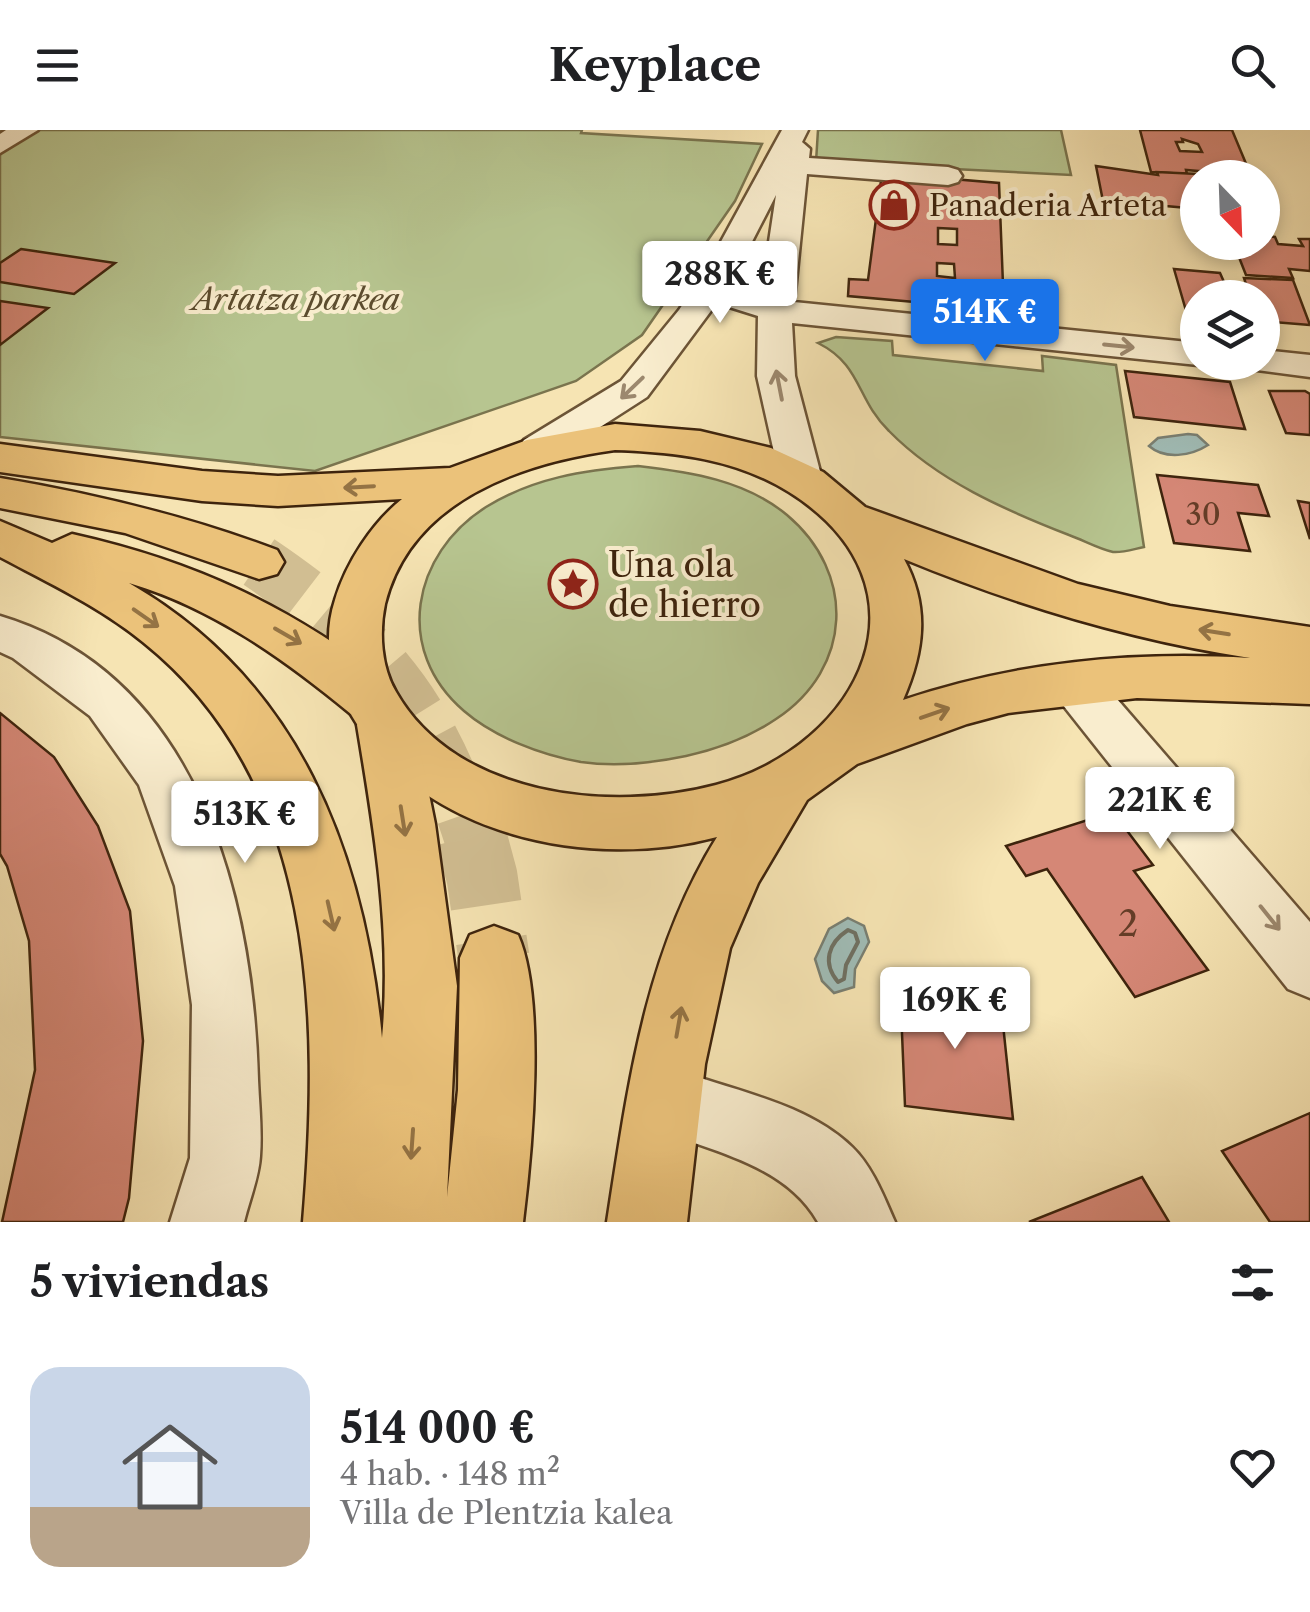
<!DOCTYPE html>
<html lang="es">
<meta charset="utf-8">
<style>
body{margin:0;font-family:"Libre Caslon Text",serif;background:#f2f2f2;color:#202124;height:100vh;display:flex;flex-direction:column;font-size:38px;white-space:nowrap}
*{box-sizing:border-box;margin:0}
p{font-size:32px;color:#757577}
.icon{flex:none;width:55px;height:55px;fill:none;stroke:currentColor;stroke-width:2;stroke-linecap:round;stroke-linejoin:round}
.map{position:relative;height:1092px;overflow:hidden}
.panel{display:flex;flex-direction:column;background:#fff;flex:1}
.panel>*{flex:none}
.needle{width:65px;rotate:157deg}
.controls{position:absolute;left:1180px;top:30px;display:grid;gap:20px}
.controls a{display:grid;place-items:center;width:100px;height:100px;border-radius:50%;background:#fff;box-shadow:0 5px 15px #0003;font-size:50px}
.price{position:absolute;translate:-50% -85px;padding:0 22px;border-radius:10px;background:#fff;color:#222;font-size:32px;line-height:65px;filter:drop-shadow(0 2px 5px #0008)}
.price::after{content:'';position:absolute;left:50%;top:60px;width:30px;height:22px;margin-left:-15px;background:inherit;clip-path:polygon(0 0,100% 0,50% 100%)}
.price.on{background:#1a73e8;color:#fff}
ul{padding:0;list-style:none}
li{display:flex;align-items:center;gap:30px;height:250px;padding:0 30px}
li+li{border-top:2px solid #e0e0e0}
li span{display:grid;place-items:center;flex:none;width:280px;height:200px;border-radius:30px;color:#555}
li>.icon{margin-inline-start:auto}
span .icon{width:120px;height:120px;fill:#fffc;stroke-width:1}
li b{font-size:42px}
h2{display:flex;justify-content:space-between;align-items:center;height:120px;padding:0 30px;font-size:42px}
header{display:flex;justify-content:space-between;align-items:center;height:130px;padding:0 30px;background:#fff;font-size:45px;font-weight:700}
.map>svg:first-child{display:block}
.green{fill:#b7c590;stroke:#7a744e;stroke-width:2.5}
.water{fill:#a0bcb6;stroke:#797f72;stroke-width:2.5}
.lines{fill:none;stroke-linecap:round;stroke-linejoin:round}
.shore{stroke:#6f7062;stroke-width:4}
.building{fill:#d58776;stroke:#3e240d;stroke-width:2.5;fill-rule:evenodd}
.highway-tunnel-far1{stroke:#d1be92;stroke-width:55;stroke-dasharray:55 28;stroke-linecap:butt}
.highway-tunnel{stroke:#d1be92;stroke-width:71;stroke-dasharray:71 35;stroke-linecap:butt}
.minor-casing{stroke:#6c5436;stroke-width:5}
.major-casing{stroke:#3e240d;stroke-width:5}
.highway-casing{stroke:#3e240d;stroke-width:5}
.minor{fill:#f9edce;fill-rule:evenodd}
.major{fill:#ebc27a;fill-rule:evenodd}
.highway{fill:#ebc27a;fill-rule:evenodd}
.oneway{stroke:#9c886e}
.oneway2{stroke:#947344}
.labels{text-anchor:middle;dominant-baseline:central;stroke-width:8;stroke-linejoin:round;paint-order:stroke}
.far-poi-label{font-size:30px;fill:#3e240d;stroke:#f9edce;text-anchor:start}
.far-park-label{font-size:30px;font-style:italic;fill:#5c4c2e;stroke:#f9edce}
.number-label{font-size:30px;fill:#643d27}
.poi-label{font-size:35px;fill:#3e240d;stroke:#f9edce;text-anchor:start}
.near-number-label{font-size:35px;fill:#643d27}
</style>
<header><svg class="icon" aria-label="menu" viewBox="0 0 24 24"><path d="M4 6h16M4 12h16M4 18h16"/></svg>Keyplace<svg class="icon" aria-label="search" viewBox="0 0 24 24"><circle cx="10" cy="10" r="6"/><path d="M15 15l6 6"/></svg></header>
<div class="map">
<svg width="1310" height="1092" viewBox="0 0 1310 1092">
<rect width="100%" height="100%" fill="#f6e4b3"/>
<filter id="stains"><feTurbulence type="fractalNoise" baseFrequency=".002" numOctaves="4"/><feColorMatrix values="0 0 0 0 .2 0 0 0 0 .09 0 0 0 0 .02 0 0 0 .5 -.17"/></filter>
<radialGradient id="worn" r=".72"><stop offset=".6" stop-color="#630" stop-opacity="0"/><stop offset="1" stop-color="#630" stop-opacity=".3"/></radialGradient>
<g class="green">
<polygon points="0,0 582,0 581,3 762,14 735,71 642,205 576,251 315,341 0,307"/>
<polygon points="818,0 1061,0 1071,45 816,32"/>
<path d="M836 207 892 211 893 225 1043 241 1042 226 1116 235 1144 417C1134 419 1122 423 1113 422 1099 419 1083 410 1069 405 1005 380 938 351 889 301 856 269 862 235 818 213Z"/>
<path d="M638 336C690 342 745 350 787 385 856 443 853 538 776 589 748 608 718 619 686 626 653 633 615 637 581 632 541 625 494 607 464 581 393 520 412 424 486 377 533 348 584 340 638 336Z"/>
</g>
<g class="water">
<path d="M1188 304 1197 305 1208 315C1191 326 1165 330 1149 316L1158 308Z"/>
<polygon points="848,788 864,796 869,812 855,839 854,857 834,863 822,851 815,829 829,799"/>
</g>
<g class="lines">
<path class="shore" d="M848 800 855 803 858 812 846 835 844 849 838 852C822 833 828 813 848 800Z"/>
</g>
<g class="building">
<path d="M1140 0H1232L1252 48 1211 47 1209 42 1186 40 1187 44 1151 42ZM1182 9 1198 14 1202 22 1180 21 1176 12H1183Z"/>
<polygon points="1096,36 1158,45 1157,42 1198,44 1198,79 1166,76 1165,72 1103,71"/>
<path d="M882 43 999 53 1004 180 848 166 849 149 868 150ZM938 98 957 99V115L938 114ZM937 133 954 134 955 148 937 146Z"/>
<polygon points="1262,106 1275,107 1278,114 1303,116 1299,109 1310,109 1310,141 1289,139 1293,148 1246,145 1233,112 1262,112"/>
<polygon points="21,119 115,133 74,164 0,152 0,133"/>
<polygon points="1174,139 1220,143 1224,152 1246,154 1244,148 1293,150 1310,195 1262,191 1262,168 1198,168 1198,185 1187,184"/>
<polygon points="0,171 48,178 0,215"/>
<polygon points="1125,241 1230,252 1245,299 1134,287"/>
<polygon points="1269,261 1305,261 1310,264 1310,305 1286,303"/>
<polygon points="1157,345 1258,355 1269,386 1238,383 1250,421 1174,413"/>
<polygon points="1298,371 1310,373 1310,409"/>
<polygon points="0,583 54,627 98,696 130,781 143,911 129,1068 123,1092 2,1092 35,940 29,811 7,736 0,724"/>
<polygon points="1097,687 1125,698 1153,735 1134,741 1208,840 1135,867 1047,739 1026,746 1006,716"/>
<polygon points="900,855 1000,866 1013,989 905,976"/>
<polygon points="1310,983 1310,1092 1270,1092 1222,1021"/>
<polygon points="1142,1047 1169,1092 1029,1092"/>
</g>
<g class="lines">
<path class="highway-tunnel-far1" d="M259 432C373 509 430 576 472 709"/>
<polyline class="highway-tunnel" points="471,706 482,747 494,828"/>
<g class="minor-casing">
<g id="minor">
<polygon points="6,0 38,0 0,23 0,4"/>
<path d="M782 0H808L802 12 810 19 809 28 948 37 958 40 962 46 958 52 948 55 807 44 794 172 1198 213V232H1207L1198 235 792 193 795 246 822 349 816 358 801 362 786 358 780 349 757 246 758 186 723 175 719 170 647 267 552 328 538 331 524 328 518 319 524 310 621 251 679 180 706 139ZM776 65 761 165 749 161 738 139Z"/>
<polygon points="1262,220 1310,225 1310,247 1249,239 1245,232 1262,232"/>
<path d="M0 486C198 545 253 767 258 950 259 975 262 1001 260 1026 259 1047 249 1071 244 1092H170L190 1028 192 875 175 756 139 655 90 586 13 528 0 522Z"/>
<polygon points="1073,533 1091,539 1310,792 1310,868 1288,859 1055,565 1048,552 1055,539"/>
<path d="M665 935C725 960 803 970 852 1017 872 1036 884 1067 895 1092H818C783 1030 701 1020 641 993L631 969 641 945Z"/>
</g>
</g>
<g class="major-casing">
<path id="major" d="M615 294 700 301 771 318 823 342 865 377 1078 454 1170 476 1310 497V574L1137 568 1008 583 967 594 857 634 807 670 758 753 730 818 705 934 687 1092H607C628 957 644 825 717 707 591 741 421 706 352 586 331 550 322 510 335 470 346 433 372 393 402 369L278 376 202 371 0 342V314L202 341 278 346 450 338 527 310ZM615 320C676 322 736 329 789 362 939 456 862 616 716 655 611 683 456 667 396 562 381 537 379 502 385 474 411 370 521 333 615 320ZM904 429C1016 475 1130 510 1250 528 1130 521 1017 532 903 570 924 522 930 477 904 429Z"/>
</g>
<g class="highway-casing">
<g id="highway">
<path d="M0 348C95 364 187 386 277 420L284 432 277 444 259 449 125 403 0 378Z"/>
<path d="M0 391 52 413 72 404C197 432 289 476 391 554L399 569 396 576 406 579 415 595 435 694 457 856 447 1067 458 960 460 828 470 805 494 796 518 805C546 868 532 1021 523 1092H303C320 888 318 652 143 512 100 477 49 453 0 427ZM129 453C213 478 284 529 351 584L361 587 357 595C374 697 392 804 382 908 364 721 299 551 129 453Z"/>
</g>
</g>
<use href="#minor" class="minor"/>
<use href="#major" class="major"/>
<use href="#highway" class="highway"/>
</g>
<defs><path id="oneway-shaft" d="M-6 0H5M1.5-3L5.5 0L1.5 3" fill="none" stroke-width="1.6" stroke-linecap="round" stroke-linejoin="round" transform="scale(2.5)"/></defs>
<g class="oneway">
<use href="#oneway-shaft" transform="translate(1119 216) rotate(6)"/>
<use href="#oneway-shaft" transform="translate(779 255) rotate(-101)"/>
<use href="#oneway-shaft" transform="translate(632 258) rotate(136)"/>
<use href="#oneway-shaft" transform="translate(1270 788) rotate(51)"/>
</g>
<g class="oneway2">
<use href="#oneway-shaft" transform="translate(359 357) rotate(177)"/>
<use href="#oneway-shaft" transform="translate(146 488) rotate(35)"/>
<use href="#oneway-shaft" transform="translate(1214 502) rotate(-171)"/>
<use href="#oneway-shaft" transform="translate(288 506) rotate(30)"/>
<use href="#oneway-shaft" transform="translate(935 583) rotate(-19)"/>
<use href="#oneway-shaft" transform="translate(403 691) rotate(81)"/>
<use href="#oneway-shaft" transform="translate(331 786) rotate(77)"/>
<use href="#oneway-shaft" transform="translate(679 892) rotate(-80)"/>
<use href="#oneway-shaft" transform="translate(412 1014) rotate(94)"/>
</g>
<defs>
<g id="shop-ring" transform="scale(2.5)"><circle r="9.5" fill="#f9edce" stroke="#8f2418" stroke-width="1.5"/><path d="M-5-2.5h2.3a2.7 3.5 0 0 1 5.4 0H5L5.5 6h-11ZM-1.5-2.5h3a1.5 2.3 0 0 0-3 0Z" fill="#8f2418"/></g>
<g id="sight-ring" transform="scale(2.5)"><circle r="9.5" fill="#f9edce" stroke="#8f2418" stroke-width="1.5"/><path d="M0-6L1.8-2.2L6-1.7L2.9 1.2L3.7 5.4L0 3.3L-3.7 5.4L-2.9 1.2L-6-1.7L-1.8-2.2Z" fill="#8f2418"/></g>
</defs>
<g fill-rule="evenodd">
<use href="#shop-ring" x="894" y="75"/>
<use href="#sight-ring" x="573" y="454"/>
</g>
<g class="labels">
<g class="far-poi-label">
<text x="929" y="75">Panaderia Arteta</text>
</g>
<g class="far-park-label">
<text x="296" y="169">Artatza parkea</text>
</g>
<g class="number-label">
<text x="1203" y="384">30</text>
</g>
<g class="poi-label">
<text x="608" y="434">Una ola<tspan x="608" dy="40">de hierro</tspan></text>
</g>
<g class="near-number-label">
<text x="1128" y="793">2</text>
</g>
</g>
<rect width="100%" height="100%" filter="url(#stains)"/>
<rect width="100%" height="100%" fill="url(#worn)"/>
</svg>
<div class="controls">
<a><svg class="needle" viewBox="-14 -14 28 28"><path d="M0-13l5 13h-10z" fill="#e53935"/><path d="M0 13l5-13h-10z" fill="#757577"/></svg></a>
<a><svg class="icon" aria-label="layers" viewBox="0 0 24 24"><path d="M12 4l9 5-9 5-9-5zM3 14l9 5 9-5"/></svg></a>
</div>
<b class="price" style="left:720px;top:196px">288K €</b>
<b class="price on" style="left:985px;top:234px">514K €</b>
<b class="price" style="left:1160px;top:722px">221K €</b>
<b class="price" style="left:245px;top:736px">513K €</b>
<b class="price" style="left:955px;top:922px">169K €</b>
</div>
<section class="panel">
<h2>5 viviendas<svg class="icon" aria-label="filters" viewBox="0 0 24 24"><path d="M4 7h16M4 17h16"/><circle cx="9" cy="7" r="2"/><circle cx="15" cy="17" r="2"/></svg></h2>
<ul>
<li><span style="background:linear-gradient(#c9d6e8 70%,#b9a48a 0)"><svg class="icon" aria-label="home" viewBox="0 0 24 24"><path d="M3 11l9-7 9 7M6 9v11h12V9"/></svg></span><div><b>514 000 €</b><p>4 hab. · 148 m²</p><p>Villa de Plentzia kalea</p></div><svg class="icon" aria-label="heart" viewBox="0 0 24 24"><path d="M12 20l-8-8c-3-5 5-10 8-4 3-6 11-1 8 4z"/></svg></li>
</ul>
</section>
